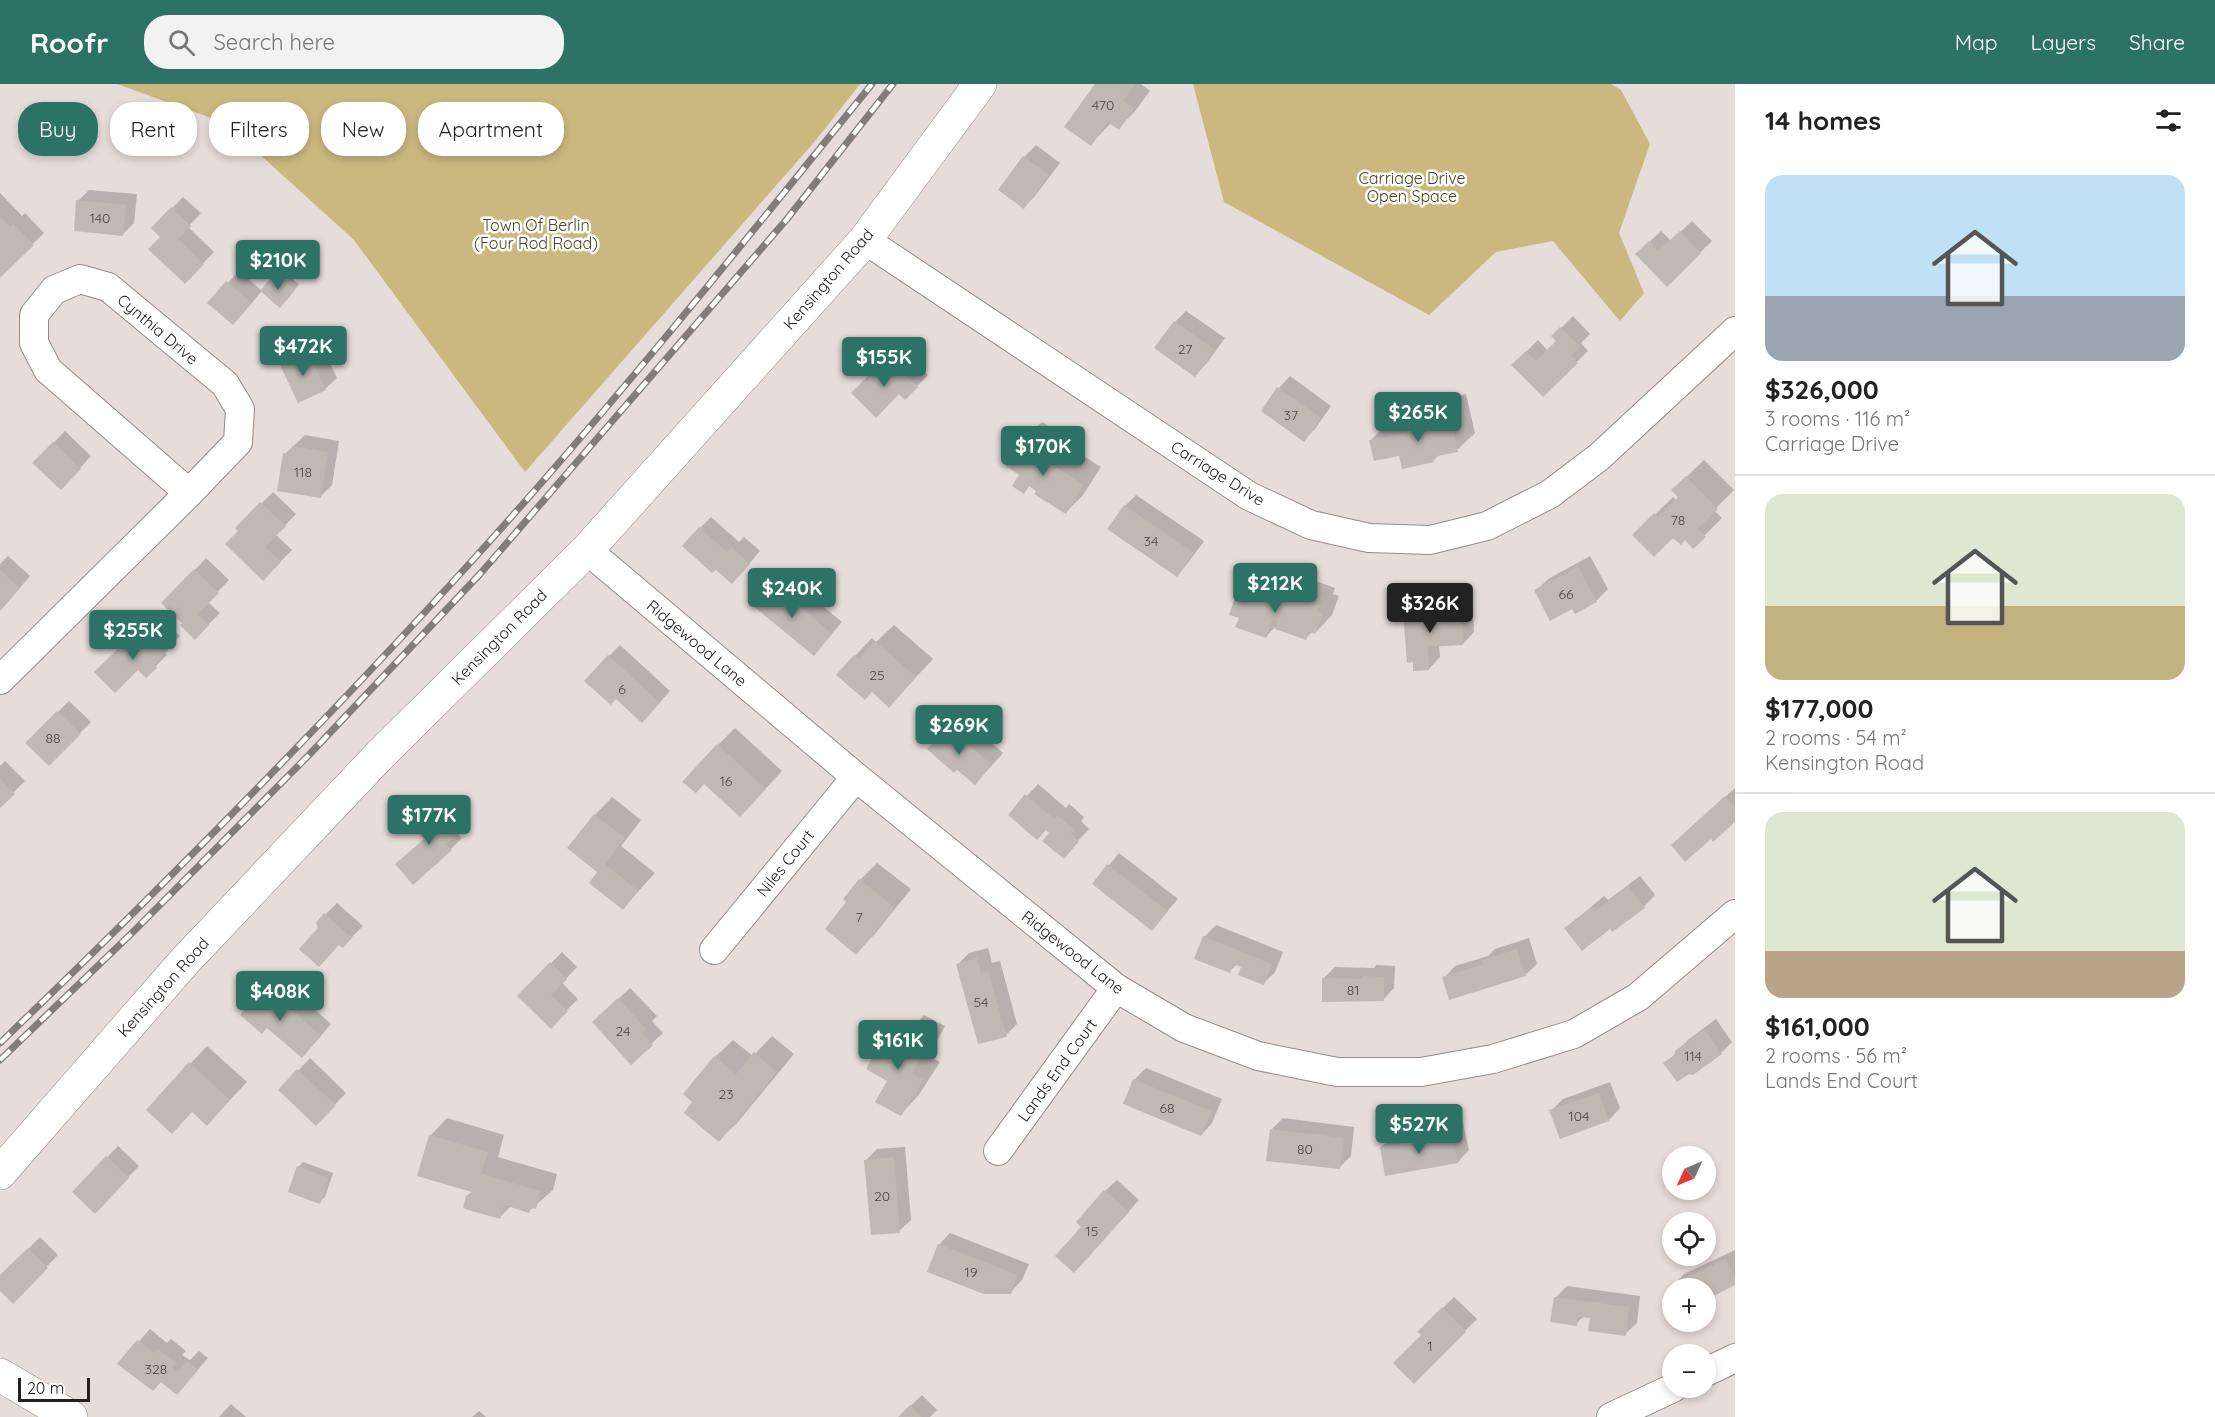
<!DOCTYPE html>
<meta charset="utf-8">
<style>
body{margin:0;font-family:Quicksand,sans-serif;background:#f2f2f2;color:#222;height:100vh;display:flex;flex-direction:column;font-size:22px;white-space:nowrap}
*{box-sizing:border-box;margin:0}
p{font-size:20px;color:#767676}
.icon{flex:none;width:33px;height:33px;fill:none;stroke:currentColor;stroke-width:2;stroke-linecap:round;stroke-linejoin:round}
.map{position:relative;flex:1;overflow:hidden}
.side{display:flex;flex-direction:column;background:#fff;width:480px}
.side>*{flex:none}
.guide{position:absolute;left:18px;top:18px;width:570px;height:54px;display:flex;gap:12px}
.needle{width:39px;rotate:226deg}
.buttons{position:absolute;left:1662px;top:1062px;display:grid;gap:12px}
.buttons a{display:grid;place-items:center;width:54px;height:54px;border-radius:50%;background:#fff;box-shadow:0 3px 9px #0003;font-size:30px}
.scale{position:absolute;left:18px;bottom:15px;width:72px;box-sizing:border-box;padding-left:6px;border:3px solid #24201f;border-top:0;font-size:16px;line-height:21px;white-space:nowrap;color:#24201f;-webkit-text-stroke:4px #fff;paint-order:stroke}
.price{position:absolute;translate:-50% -51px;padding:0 14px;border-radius:6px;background:#2d7267;color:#fff;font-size:20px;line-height:39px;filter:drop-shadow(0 2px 3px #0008)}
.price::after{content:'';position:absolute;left:50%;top:36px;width:18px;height:14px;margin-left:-9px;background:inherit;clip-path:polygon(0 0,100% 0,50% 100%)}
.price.active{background:#222;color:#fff}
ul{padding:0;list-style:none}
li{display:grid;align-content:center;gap:12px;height:318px;padding:0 30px}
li+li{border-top:2px solid #e0e0e0}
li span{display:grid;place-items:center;height:186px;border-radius:18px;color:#555}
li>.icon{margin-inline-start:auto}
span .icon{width:108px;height:108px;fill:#fffc;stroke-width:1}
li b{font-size:26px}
h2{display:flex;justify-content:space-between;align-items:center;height:72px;padding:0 30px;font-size:26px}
.chip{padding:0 21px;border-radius:24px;background:#fff;box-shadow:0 3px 9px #0003;font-size:21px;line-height:54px}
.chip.active{background:#2d7267;color:#fff}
header{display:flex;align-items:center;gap:36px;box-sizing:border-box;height:84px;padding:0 30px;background:#2d7267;color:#fff}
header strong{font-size:28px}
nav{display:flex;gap:33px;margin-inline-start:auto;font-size:21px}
.search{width:420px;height:54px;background:#f2f2f2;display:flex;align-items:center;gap:15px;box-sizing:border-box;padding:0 21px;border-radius:24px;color:#767676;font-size:22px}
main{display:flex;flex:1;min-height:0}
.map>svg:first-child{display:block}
.green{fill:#cbb87f}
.shadow{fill:#0003}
.building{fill:#c0b9b3}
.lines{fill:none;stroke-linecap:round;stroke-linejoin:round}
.street-casing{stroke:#958b89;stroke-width:30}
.secondary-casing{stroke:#958b89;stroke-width:34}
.street{stroke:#fff;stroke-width:28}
.secondary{stroke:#fff;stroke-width:33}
.rail-casing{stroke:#827c7a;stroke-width:7}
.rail{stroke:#fff;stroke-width:4.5;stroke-dasharray:14;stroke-linecap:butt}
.labels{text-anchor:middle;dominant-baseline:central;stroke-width:5;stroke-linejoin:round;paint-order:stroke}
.number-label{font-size:14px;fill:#4b4644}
.park-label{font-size:16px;fill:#51441d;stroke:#fff}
.street-label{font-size:16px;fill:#24201f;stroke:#fff}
</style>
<header>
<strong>Roofr</strong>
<div class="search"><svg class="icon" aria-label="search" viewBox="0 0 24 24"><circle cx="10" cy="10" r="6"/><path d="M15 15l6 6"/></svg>Search here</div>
<nav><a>Map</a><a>Layers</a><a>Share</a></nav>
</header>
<main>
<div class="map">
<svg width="1735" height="1333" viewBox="0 0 1735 1333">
<rect width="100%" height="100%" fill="#e6dcda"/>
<g class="green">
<polygon points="117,0 860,0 816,56 525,388 354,156 225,39"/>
<polygon points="1193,0 1611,0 1621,6 1650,60 1619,149 1644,209 1620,237 1553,157 1496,168 1429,231 1224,118"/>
</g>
<g class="shadow">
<polygon points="1097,0 1141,0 1150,7 1136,26 1119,44 1111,39 1091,60"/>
<polygon points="1036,61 1060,79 1035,112 1024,123 1000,105 1024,73"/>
<polygon points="89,106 137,110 134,139 123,150 78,117"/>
<polygon points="0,109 22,132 25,129 44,149 0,192"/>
<polygon points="183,113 201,129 188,143 214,168 185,198 162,153 153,144"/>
<polygon points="1692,137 1712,157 1667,201 1637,170 1661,147 1671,157"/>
<polygon points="281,185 299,200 286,217 262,207 244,228 209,219 239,187 262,207"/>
<polygon points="1186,227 1225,254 1206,280 1195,292 1175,238"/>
<polygon points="1573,232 1590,250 1581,259 1588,267 1543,311 1513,281 1538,256 1548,267 1558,257 1553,252"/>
<polygon points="319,257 337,294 325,305 282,281 293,270"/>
<polygon points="899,262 928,291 905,314 899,308 853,309"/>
<polygon points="1290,292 1331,322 1315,345 1304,356 1263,326 1279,304"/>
<polygon points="1466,310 1475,349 1457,366 1440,370 1433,377 1400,370 1371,356 1388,339 1432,330 1448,314"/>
<polygon points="1042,338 1073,357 1069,363 1101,383 1083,411 1066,428 1030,401 1024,408 1021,390 1024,355"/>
<polygon points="65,347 91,372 72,393 34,379"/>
<polygon points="305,351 339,357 332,401 320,413 285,370"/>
<polygon points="1704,376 1734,406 1714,426 1722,434 1693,463 1685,454 1674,452 1634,451 1673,413 1677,417 1680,413 1673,406"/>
<polygon points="273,408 296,430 276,451 292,466 263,495 237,444"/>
<polygon points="1136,411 1204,457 1188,479 1177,491 1125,422"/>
<polygon points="711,433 739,458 744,453 760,467 743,487 700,444"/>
<polygon points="8,472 30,492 0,527 0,480"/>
<polygon points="1590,472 1608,505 1596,517 1575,528 1573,523 1536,507 1548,495"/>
<polygon points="206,474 229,496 208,518 220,529 195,554 184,539 164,519"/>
<polygon points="1258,486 1291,497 1295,493 1303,496 1305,493 1335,504 1333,510 1339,512 1332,531 1315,549 1312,548 1306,554 1275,543 1266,553 1241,533 1241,503"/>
<polygon points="783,489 842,538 814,570 772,500"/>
<polygon points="1472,515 1474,548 1463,560 1439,561 1440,573 1429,585 1405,530 1416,518"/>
<polygon points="163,535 180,552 164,568 167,571 146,592 138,584 97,588 132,553 138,560"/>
<polygon points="894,541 933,575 889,622 855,572 872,554 876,558"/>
<polygon points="620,561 670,607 654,625 616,613 609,572"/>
<polygon points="69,617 91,638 49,680 27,659"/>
<polygon points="960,631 1003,669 986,688 929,665"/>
<polygon points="735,644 782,687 757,714 718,661"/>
<polygon points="5,677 25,697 0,722 0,682"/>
<polygon points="1038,700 1066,724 1069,720 1084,733 1081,737 1089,745 1063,773 1051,748 1047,744 1010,731"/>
<polygon points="1735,704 1735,736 1711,753 1684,750"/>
<polygon points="452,713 471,735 457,749 462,754 451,765 425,755 428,734"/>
<polygon points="612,713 641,736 621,762 655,789 623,824 599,788 569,763 595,731"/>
<polygon points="1119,769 1178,815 1152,845 1094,800"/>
<polygon points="877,779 911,805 874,851 856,869 849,818 860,796"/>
<polygon points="1640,792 1655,811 1644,823 1610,843 1566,844 1604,812 1608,816"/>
<polygon points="337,819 363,842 343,862 320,844 317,839"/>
<polygon points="1216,841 1283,868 1275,888 1263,900 1237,880 1230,887 1204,853"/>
<polygon points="1529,854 1537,880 1525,891 1444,894 1455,882 1488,872 1495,865"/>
<polygon points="988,864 992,879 1000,877 1017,940 1006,951 957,881 969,869"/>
<polygon points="562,868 577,883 562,899 578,915 551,942 519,912"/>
<polygon points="1376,881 1395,882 1394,904 1383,916 1324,894 1335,883 1374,884"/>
<polygon points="278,892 331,940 313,961 267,903"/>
<polygon points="630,904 657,932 652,937 663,949 651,960 606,926"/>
<polygon points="924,931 945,942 929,972 940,978 918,1012 901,1030 889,996 885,953 902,936 914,942"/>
<polygon points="1716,935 1732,958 1721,969 1665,980 1689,955"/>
<polygon points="772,952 794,970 737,1039 719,1056 694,1018 685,1010 715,973 733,956 753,972"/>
<polygon points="207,962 247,998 207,1040 190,980"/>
<polygon points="310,974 346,1009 328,1028 280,1006"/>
<polygon points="1146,984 1222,1015 1212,1039 1201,1051 1134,996"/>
<polygon points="1610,998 1620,1024 1609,1036 1551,1027 1563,1015"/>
<polygon points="447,1034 504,1051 498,1073 557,1090 553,1106 529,1127 511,1122 500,1133 473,1107 430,1052"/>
<polygon points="1283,1034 1354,1043 1351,1072 1340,1083 1271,1046"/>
<polygon points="1463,1039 1469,1066 1458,1078 1381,1063 1393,1052"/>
<polygon points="118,1062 139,1082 95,1128 74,1108"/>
<polygon points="905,1063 911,1136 899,1147 866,1076 877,1065"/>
<polygon points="303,1078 333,1089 325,1113 319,1118 298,1083"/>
<polygon points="1117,1096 1139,1116 1086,1175 1083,1143 1105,1107"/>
<polygon points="950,1149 1029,1180 1022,1196 1011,1208 939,1161"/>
<polygon points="40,1153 58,1171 13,1217 0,1205 0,1193"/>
<polygon points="1735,1166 1735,1200 1706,1213 1706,1204 1674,1204 1673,1202 1684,1190"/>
<polygon points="1567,1202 1640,1212 1637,1239 1625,1250 1591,1233 1584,1232 1576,1240 1555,1214"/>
<polygon points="1454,1213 1477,1235 1414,1298 1423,1251 1420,1247"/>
<polygon points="150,1245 167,1259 171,1255 186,1267 182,1271 190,1276 199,1267 208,1274 177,1309 162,1297 119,1280"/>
<polygon points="922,1311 937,1326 930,1333 899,1333"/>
<polygon points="231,1320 246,1333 219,1333"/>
<polygon points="479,1327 486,1333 472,1333"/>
</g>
<g class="building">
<polygon points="1095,0 1135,0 1123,17 1134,25 1119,46 1108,38 1091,62 1064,43"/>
<polygon points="1023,72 1049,91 1024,125 998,106"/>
<polygon points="76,116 126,121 123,152 74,147"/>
<polygon points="171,123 191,142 178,155 204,180 185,200 148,165 160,153 151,144"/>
<polygon points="0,132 10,143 13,140 34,161 0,194"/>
<polygon points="1680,147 1701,169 1667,203 1635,170 1649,157 1658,167"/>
<polygon points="275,189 295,206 280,224 260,207"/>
<polygon points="226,197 252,219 233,241 207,219"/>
<polygon points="1174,237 1215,266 1195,293 1154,264"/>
<polygon points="1560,243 1580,263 1571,271 1578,279 1543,313 1511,281 1526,267 1536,277 1556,257 1551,252"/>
<polygon points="308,268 326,306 298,319 280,281"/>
<polygon points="887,273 918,303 905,316 899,310 876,334 851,309"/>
<polygon points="1277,303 1321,334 1304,358 1261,327"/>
<polygon points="1449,326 1458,368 1433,373 1434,378 1402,385 1399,372 1374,377 1369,356 1431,343 1429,331"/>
<polygon points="1023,354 1056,375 1053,381 1084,401 1066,430 1034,410 1036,407 1029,402 1024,410 1012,402 1019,391 1006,382"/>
<polygon points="53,358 81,385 61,406 32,379"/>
<polygon points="292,362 328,368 321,414 277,407 283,369 290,370"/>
<polygon points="1686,392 1718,425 1698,444 1706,453 1693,465 1685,456 1681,461 1673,454 1654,473 1632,451 1654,429 1658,433 1678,413 1671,406"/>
<polygon points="260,418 286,442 265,463 281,478 263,497 225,460 238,447 235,444"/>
<polygon points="1124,421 1194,469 1177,493 1107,445"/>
<polygon points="699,443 727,468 731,463 750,480 732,500 716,486 712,489 682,462"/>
<polygon points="1578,483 1597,518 1575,530 1572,525 1550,537 1534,506"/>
<polygon points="194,485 219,509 198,530 209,541 195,556 180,541 182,539 161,519"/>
<polygon points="0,486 20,504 0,527"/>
<polygon points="771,499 832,550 814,572 752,521"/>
<polygon points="1239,502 1275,515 1277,510 1286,513 1287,510 1319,521 1317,527 1323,530 1315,550 1309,548 1306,556 1275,545 1277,537 1272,536 1266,554 1235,543 1239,534 1229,531"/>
<polygon points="1461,526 1463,561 1428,563 1429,586 1413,587 1413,578 1407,579 1403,529"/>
<polygon points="151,545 170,564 154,580 157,584 146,594 138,586 115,609 94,588 120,563 126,570"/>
<polygon points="875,557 916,593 889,624 872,608 865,616 836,591 854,571 859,575"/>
<polygon points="608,571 660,619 642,639 616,615 611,621 584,597"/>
<polygon points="57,627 81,650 49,682 25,659"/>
<polygon points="947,642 992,681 975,701 957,686 954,689 927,665"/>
<polygon points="717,660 766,705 740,733 704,700 696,709 682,698"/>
<polygon points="0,695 15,710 0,724"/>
<polygon points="1025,710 1054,735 1057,731 1074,746 1071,750 1079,757 1064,775 1042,757 1049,749 1046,746 1037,756 1008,731"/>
<polygon points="1725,712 1735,724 1735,738 1713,758 1711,755 1685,778 1671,761"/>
<polygon points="439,723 461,747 446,760 452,766 413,801 395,780 424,755 415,745"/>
<polygon points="594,730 625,754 605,780 638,807 623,826 589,799 597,788 567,764"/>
<polygon points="1107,780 1168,827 1152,847 1092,800"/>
<polygon points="859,795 895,824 856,871 825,845 846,818 843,815"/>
<polygon points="1628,802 1645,824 1612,848 1610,845 1582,867 1564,844 1592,823 1595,827"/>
<polygon points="324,829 352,854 343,864 339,861 319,883 299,865 318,844 316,839"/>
<polygon points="1203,852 1272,880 1264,901 1238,891 1241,883 1233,880 1230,889 1194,875"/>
<polygon points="1517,865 1526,892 1449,916 1442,893 1484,880 1482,876"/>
<polygon points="977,874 981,889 988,887 1007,953 978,960 956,880"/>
<polygon points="550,878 567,895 551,911 568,927 551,945 517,912"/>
<polygon points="1363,892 1384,893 1384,917 1322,918 1322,894 1363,895"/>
<polygon points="265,902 321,952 302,974 267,944 262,950 240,931"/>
<polygon points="618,914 646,945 642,949 653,961 631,981 592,938"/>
<polygon points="1704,945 1722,970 1693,991 1689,990 1677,998 1663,979 1675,971 1675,967"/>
<polygon points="906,948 929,960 912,990 924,996 901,1032 875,1018 887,997 866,985 884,952 899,961"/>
<polygon points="754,968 777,988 719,1058 684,1029 692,1018 683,1010 714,972 736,990"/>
<polygon points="189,978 230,1016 207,1042 192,1028 172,1050 146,1026"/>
<polygon points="297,985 336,1021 316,1042 278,1006"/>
<polygon points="1133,995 1212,1027 1201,1052 1123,1020"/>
<polygon points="1599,1009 1609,1037 1560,1055 1549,1026"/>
<polygon points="1270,1045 1344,1054 1340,1085 1266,1077"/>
<polygon points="1451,1050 1453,1052 1458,1079 1385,1092 1380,1063"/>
<polygon points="429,1051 488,1068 481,1090 541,1107 536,1125 531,1124 529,1129 504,1121 500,1135 465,1125 463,1123 466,1112 472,1108 417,1092"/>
<polygon points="106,1072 129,1094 95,1130 72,1108"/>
<polygon points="894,1073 900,1149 871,1151 864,1076"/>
<polygon points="297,1082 329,1094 320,1120 288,1108"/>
<polygon points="1104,1106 1129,1128 1074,1189 1055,1172 1081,1143 1076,1138"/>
<polygon points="938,1160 1018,1191 1011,1210 984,1210 927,1188"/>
<polygon points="28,1164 48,1184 13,1220 0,1207 0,1191"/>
<polygon points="1726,1175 1735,1193 1735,1201 1706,1216 1706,1204 1672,1204 1671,1201"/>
<polygon points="1554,1213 1629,1223 1626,1252 1588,1247 1590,1234 1578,1233 1577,1242 1550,1238"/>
<polygon points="1442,1223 1466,1248 1414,1300 1393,1279 1421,1251 1417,1248"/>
<polygon points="137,1256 154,1269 158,1265 176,1279 172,1283 178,1288 187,1277 198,1286 177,1311 161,1298 153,1307 117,1280"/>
<polygon points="910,1321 921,1333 898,1333"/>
</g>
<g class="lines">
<g class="street-casing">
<g id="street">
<polyline points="865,156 1249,412 1311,441 1369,454 1430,456 1487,442 1550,410 1599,373 1735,247"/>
<polygon points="80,195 108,203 225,300 240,325 238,358 189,409 48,286 34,259 34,231 54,206"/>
<polyline points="587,466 856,693 1116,904 1184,944 1258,972 1337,988 1421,988 1493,975 1574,950 1638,913 1735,830"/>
<polyline points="0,596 189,409"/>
<polyline points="714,866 856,693"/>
<polyline points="998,1067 1116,904"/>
<polyline points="1706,1288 1735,1274"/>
<polyline points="1611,1333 1673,1304"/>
</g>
</g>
<g class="secondary-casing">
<g id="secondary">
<polyline points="0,1089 184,878 379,672 587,466 865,156 980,0"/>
<polyline points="0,1291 71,1333"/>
</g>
</g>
<use href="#street" class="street"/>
<use href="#secondary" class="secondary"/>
<g class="rail-casing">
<g id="rail">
<path d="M0 959C161 804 319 645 470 479 610 325 741 162 872 0"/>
<polyline points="0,976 134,847 308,672 480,490 787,135 893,0"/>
</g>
</g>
<use href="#rail" class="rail"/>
</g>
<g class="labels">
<g class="number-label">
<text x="1103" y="21">470</text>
<text x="100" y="134">140</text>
<text x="1185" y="265">27</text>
<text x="1291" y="331">37</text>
<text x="303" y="388">118</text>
<text x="1678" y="436">78</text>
<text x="1151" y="457">34</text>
<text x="1566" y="510">66</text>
<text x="877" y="591">25</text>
<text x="622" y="605">6</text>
<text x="53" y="654">88</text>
<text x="726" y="697">16</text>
<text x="859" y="833">7</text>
<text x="1353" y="906">81</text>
<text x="981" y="918">54</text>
<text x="623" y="947">24</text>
<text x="1693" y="972">114</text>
<text x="726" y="1010">23</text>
<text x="1167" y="1024">68</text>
<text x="1579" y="1032">104</text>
<text x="1305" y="1065">80</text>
<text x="882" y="1112">20</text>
<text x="1092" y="1147">15</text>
<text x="971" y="1188">19</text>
<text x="1430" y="1262">1</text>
<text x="156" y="1285">328</text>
</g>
<g class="park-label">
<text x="1412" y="94">Carriage Drive<tspan x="1412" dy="18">Open Space</tspan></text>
<text x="536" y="141">Town Of Berlin<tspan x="536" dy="18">(Four Rod Road)</tspan></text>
</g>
<g class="street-label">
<text transform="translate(828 195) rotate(-49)">Kensington Road</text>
<text transform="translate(158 245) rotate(40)">Cynthia Drive</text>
<text transform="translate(1218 389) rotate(32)">Carriage Drive</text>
<text transform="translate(499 553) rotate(-45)">Kensington Road</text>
<text transform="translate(697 559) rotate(40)">Ridgewood Lane</text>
<text transform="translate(785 779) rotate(-51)">Niles Court</text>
<text transform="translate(1073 868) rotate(38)">Ridgewood Lane</text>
<text transform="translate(163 903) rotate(-48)">Kensington Road</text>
<text transform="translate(1057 986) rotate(-54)">Lands End Court</text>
</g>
</g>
</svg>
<div class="buttons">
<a><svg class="needle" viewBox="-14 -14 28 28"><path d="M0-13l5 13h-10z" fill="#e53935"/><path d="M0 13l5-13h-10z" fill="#767676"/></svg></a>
<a><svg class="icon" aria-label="locate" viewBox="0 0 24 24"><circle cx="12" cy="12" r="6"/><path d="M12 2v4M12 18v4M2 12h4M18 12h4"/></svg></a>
<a>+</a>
<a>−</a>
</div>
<div class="scale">20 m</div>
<b class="price" style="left:278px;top:207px">$210K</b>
<b class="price" style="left:303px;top:293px">$472K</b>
<b class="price" style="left:884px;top:304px">$155K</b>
<b class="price" style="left:1418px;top:359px">$265K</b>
<b class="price" style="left:1043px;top:393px">$170K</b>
<b class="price" style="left:1275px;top:530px">$212K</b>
<b class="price" style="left:792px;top:535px">$240K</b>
<b class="price active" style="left:1430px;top:550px">$326K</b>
<b class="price" style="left:133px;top:577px">$255K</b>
<b class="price" style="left:959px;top:672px">$269K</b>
<b class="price" style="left:429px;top:762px">$177K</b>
<b class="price" style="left:280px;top:938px">$408K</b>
<b class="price" style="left:898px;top:987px">$161K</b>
<b class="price" style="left:1419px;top:1071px">$527K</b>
<div class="guide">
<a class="chip active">Buy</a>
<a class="chip">Rent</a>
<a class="chip">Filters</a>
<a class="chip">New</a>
<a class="chip">Apartment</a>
</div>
</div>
<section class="side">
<h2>14 homes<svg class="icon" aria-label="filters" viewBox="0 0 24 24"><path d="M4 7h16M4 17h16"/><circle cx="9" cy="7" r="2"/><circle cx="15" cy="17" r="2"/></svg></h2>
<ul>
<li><span style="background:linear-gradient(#bfe0f5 65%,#9aa5b1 0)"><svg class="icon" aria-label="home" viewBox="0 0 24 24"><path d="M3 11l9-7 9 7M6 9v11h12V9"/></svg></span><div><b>$326,000</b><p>3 rooms · 116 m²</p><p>Carriage Drive</p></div></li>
<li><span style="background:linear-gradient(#dfe7d0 60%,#c2b280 0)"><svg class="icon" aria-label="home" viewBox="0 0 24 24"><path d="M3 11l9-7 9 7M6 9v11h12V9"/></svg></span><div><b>$177,000</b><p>2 rooms · 54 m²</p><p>Kensington Road</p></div></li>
<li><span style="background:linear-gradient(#dfe7d0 75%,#b9a48a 0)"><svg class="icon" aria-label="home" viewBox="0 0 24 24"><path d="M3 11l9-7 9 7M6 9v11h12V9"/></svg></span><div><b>$161,000</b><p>2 rooms · 56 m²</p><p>Lands End Court</p></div></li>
</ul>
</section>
</main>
